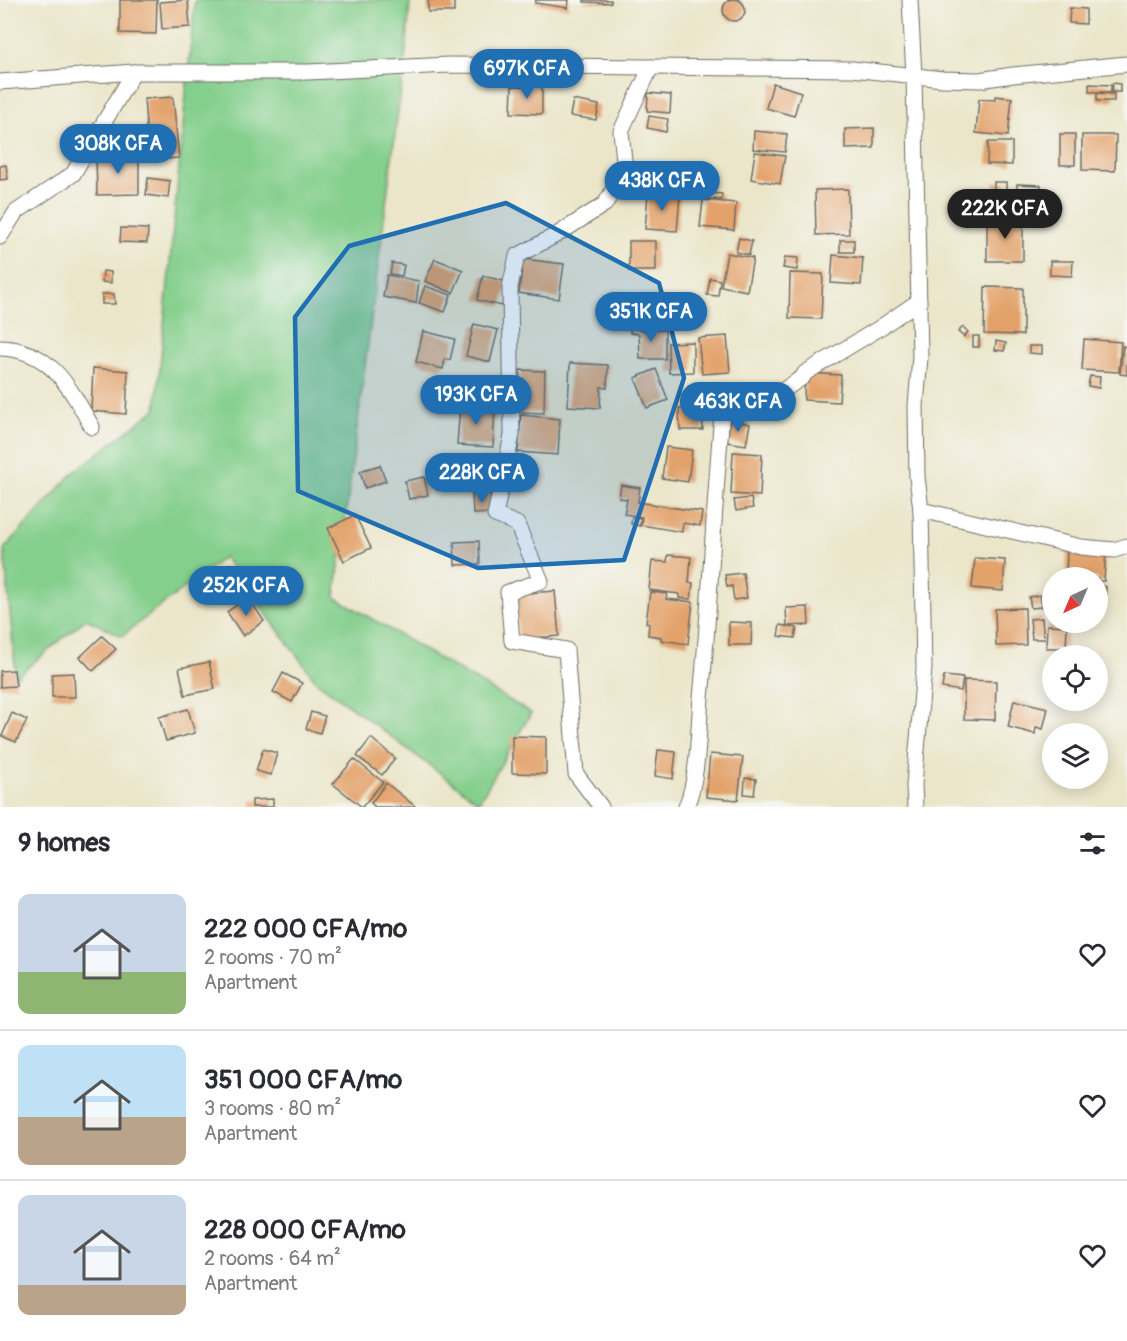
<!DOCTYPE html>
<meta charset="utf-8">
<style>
body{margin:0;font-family:Pangolin,sans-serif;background:#f7f7f7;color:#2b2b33;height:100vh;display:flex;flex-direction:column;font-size:22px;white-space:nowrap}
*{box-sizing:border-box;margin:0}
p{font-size:20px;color:#7c7c81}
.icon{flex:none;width:33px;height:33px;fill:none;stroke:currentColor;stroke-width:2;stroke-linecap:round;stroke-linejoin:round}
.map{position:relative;height:807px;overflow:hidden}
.side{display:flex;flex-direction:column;background:#fff;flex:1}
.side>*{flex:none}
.needle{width:39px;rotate:224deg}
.fabs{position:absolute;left:1042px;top:567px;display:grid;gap:12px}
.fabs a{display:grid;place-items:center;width:66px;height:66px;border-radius:50%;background:#fff;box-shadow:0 3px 15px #0003;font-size:30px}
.price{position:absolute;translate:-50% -51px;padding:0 14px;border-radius:21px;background:#1f6fb2;color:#fff;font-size:20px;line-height:39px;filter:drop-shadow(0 2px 3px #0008)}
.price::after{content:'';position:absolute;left:50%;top:36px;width:18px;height:14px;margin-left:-9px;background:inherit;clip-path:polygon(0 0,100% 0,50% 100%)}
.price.on{background:#222;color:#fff}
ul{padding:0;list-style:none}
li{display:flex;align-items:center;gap:18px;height:150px;padding:0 18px}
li+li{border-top:2px solid #e1e1e2}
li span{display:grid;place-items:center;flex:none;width:168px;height:120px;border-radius:12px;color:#555}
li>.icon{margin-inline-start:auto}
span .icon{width:72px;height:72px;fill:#fffc;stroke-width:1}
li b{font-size:26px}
h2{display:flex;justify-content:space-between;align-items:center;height:72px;padding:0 18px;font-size:26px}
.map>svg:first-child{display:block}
.green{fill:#84cf8c;stroke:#587d5c;stroke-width:1.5}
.building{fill:#e3a26a}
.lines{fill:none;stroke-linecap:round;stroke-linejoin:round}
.minor-casing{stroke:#6e6c63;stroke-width:17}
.minor{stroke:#fff;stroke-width:15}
.marked{fill:#1f6fb2;fill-opacity:0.2;stroke:#1f6fb2;stroke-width:4.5;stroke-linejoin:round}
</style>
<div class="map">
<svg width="1127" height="807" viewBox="0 0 1127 807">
<rect width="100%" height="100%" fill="#f6f6f2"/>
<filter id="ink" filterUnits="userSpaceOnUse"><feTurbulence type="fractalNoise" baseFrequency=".0167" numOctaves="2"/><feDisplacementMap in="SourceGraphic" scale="12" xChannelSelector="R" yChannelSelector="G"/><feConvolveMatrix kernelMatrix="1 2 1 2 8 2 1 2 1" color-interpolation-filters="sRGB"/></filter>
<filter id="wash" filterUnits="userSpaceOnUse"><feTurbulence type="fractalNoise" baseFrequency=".008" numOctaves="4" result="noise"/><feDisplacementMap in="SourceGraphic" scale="24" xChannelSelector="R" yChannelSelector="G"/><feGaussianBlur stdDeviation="1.35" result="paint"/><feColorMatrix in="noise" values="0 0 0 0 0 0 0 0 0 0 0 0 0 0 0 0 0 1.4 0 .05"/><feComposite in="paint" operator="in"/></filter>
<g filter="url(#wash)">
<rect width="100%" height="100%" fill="#ebe6ca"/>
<polygon class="green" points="195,0 410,0 407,42 335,597 531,713 479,802 316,681 224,557 122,636 86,619 16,677 4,549 74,472 156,409"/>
<g id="blocks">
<g class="building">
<circle cx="734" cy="10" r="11"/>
<polygon points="120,0 157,0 156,34 120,33"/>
<polygon points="188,0 190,27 162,29 160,2"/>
<rect x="428" y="0" width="26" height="12"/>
<polygon points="536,0 569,0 568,8 535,3"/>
<polygon points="584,0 611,0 611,3 584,2"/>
<polygon points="1070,8 1086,9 1086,24 1069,23"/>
<polygon points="773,83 801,92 794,116 766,108"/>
<polygon points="1113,83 1120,84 1120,92 1112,92"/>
<polygon points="1089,84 1111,85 1111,92 1089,92"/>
<polygon points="512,86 542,87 542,114 511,113"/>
<polygon points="648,93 671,95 670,113 647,111"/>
<polygon points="1097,93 1114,94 1114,101 1097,101"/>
<polygon points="995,96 1012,98 1008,136 976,133 979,99 995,100"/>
<polygon points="173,97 179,158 149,160 144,99"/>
<polygon points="573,100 599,105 596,120 570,116"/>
<polygon points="649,116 668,119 666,132 647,128"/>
<polygon points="874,128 874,148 845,149 845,129"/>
<polygon points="754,131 787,134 785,152 753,149"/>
<rect x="1060" y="134" width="15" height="31"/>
<polygon points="1082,135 1116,135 1115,171 1082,170"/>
<polygon points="988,142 1012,142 1012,165 987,164"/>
<polygon points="755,152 785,156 780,184 751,179"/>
<polygon points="139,156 139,194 97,195 96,157"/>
<polygon points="6,165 8,179 0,180 0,166"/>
<polygon points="148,178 170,181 168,198 146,195"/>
<rect x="994" y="182" width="12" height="9"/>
<polygon points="1017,184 1041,185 1041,210 1017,210"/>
<polygon points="848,189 849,234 816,235 815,190"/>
<polygon points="709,193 722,194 721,200 709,199"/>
<polygon points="648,194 680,196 677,231 645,229"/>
<polygon points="703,200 736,203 734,230 700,227"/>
<rect x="987" y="220" width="36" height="41"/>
<polygon points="121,228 148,229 147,243 120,242"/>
<polygon points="739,238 752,241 749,255 736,252"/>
<rect x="840" y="240" width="14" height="12"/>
<rect x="629" y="241" width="27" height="30"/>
<polygon points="727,253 753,258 747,291 721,286"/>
<polygon points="833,255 863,258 861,285 831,283"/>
<polygon points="785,257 798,258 797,270 783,268"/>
<polygon points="435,259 463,270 453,293 425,281"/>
<polygon points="523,259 564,264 559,299 519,293"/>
<polygon points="1050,261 1073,261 1072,276 1050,275"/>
<polygon points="392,263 404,265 402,276 390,274"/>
<polygon points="103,271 111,272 111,283 102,282"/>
<polygon points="790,273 823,274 821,319 789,318"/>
<polygon points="387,275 419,281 416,303 383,297"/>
<polygon points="483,276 508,282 502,306 477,300"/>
<polygon points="710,278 720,280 718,296 707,295"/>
<polygon points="425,286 451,295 445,312 419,303"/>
<polygon points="985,287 1023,288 1023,335 984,334"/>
<polygon points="102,294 114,294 115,304 102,304"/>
<polygon points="474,324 498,330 490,362 466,356"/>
<polygon points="631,325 639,325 639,330 665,330 665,359 640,359 639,334 630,333"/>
<polygon points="963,327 968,332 964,337 958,332"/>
<polygon points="423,331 455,339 450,360 445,359 443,369 416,362"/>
<polygon points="727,336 730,372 702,374 698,338"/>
<rect x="973" y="336" width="6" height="11"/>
<polygon points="1084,339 1121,342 1119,372 1082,370"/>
<polygon points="996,341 1006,343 1004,351 995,350"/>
<polygon points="693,342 693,372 669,373 668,343"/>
<polygon points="1029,346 1042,346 1042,354 1029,353"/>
<polygon points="1123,346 1127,347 1127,375 1120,374"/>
<polygon points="570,363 608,365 607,388 601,387 600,408 568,406"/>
<polygon points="93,368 128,371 126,414 91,411"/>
<polygon points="656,369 668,400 647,408 635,378"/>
<polygon points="520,370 545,371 544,413 519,412"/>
<polygon points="805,373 841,375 839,402 804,400"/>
<polygon points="1090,376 1100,377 1099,388 1088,386"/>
<polygon points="460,405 495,408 493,447 457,445"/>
<polygon points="679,408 702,408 703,430 680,430"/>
<polygon points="521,415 560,419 558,455 518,452"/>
<polygon points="730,420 750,424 746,445 727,442"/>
<polygon points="666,447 692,450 688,482 662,478"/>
<polygon points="733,452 762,454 760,496 731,494"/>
<polygon points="380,465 386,481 365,488 360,471"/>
<polygon points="424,477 428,495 409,499 405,481"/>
<polygon points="621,485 640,488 638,502 702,512 700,526 683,523 682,532 641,525 642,517 624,514 627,499 619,498"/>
<polygon points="490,493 492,513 473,514 472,494"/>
<polygon points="751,498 753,508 736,511 734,500"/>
<polygon points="355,515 371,548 344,561 328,528"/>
<polygon points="632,517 641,518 640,526 631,524"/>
<polygon points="479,541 480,564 455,565 454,542"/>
<polygon points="1067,549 1106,551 1104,581 1098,581 1098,578 1066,578"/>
<polygon points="668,555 691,557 689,583 693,583 691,599 679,598 679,594 649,590 652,561 667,562"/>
<polygon points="975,558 1005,560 1003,591 972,588"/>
<polygon points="225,571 231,589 208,596 202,578"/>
<polygon points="743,573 747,598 734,600 732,586 727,587 725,575"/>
<polygon points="1098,586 1106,587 1105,602 1098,601"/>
<polygon points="555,591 559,636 519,639 515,594"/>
<polygon points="650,592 667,594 666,599 693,602 688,644 661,640 661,637 648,635 649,624 646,623"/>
<polygon points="1040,595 1042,607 1031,608 1029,597"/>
<polygon points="248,597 264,621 243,636 227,612"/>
<polygon points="808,607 809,625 787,626 786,608"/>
<polygon points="1025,608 1026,645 996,646 995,609"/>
<polygon points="1042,618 1044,639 1032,639 1030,619"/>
<polygon points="729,622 752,623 751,645 729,645"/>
<polygon points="780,625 797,628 795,638 778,636"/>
<polygon points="1047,625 1067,626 1066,648 1046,648"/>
<polygon points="102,636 116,649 93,671 80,657"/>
<polygon points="209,662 215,689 185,695 179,668"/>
<polygon points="14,670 16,686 0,687 0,671"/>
<polygon points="74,673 75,697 52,697 52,674"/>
<polygon points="283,673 302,683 292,702 273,692"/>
<polygon points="944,676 963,678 961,691 942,688"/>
<polygon points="964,680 996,681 995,720 964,719"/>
<polygon points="1014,700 1048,708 1043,729 1036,727 1035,734 1008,727"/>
<polygon points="188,709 195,733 166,741 159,717"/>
<polygon points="311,712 325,716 320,733 306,729"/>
<polygon points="12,713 27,720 16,742 2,736"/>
<polygon points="512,736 546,737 546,774 512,773"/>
<polygon points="371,738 395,758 382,775 357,756"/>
<polygon points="263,749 277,753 271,775 256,771"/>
<polygon points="658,750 676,752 673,779 655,776"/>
<polygon points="710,754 743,757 738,800 706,797"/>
<polygon points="354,759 383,782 362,807 333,784"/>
<polygon points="745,778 756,779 754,795 744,794"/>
<polygon points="386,783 416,807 375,807 371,803"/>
<polygon points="273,799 273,807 252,807 252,800"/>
</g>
</g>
</g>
<g filter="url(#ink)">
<use href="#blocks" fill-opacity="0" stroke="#6e6c63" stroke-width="1.5"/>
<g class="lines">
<g class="minor-casing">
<g id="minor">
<polyline points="910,0 914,76 920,357 916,406 917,477 921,510 924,669 914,785 915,807"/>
<polyline points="0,82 134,72 308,72 449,65 852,69 943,79 979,80 1013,75 1127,64"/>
<polyline points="0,237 16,212 73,174 134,72"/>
<path d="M0 348C51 349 70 388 92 427"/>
<polyline points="921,510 1081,547 1114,550 1127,546"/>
<polyline points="601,807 576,774 566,650 512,641 508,592 541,581 517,524 495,515 512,435 510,287 517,256 558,234 605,204 625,170 621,131 651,67"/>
<path d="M686 807C699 776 698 732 701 698 711 596 714 494 724 392L764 403 803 377 805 373 878 329 919 301"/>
</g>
</g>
<use href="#minor" class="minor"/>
</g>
</g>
<path class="marked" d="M506 203 659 283 684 378 624 560 478 568 298 491 295 317 349 246Z"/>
</svg>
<div class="fabs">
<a><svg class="needle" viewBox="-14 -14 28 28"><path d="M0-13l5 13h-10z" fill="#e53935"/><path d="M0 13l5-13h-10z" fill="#7c7c81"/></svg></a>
<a><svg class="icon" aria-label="locate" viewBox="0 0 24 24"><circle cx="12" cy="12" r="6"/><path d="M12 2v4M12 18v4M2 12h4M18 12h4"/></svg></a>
<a><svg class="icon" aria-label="layers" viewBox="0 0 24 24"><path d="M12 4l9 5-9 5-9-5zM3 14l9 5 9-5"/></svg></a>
</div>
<b class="price" style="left:527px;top:100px">697K CFA</b>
<b class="price" style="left:118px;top:175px">308K CFA</b>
<b class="price" style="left:662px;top:212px">438K CFA</b>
<b class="price on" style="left:1005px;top:240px">222K CFA</b>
<b class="price" style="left:651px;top:343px">351K CFA</b>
<b class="price" style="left:476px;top:426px">193K CFA</b>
<b class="price" style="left:738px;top:433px">463K CFA</b>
<b class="price" style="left:482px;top:504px">228K CFA</b>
<b class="price" style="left:246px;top:617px">252K CFA</b>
</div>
<section class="side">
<h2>9 homes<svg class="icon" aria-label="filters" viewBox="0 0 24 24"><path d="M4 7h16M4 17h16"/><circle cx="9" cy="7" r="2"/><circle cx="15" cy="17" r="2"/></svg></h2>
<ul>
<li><span style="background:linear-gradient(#c9d6e8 65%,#8fb573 0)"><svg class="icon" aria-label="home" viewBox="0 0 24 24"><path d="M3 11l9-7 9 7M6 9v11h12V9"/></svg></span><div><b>222 000 CFA/mo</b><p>2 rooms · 70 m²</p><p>Apartment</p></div><svg class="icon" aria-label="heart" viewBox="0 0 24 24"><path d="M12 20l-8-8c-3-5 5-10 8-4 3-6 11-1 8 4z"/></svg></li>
<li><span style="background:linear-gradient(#bfe0f5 60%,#b9a48a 0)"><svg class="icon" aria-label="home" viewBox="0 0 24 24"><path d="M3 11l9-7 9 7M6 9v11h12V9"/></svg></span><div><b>351 000 CFA/mo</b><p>3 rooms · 80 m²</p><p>Apartment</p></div><svg class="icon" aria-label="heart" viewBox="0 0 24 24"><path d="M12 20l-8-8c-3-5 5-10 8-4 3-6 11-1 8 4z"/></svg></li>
<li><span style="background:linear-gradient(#c9d6e8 75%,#b9a48a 0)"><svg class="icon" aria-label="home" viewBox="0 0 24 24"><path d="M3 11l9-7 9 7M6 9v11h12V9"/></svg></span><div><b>228 000 CFA/mo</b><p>2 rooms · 64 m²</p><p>Apartment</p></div><svg class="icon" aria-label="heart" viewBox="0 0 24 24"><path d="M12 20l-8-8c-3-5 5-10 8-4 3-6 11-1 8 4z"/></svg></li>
</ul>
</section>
